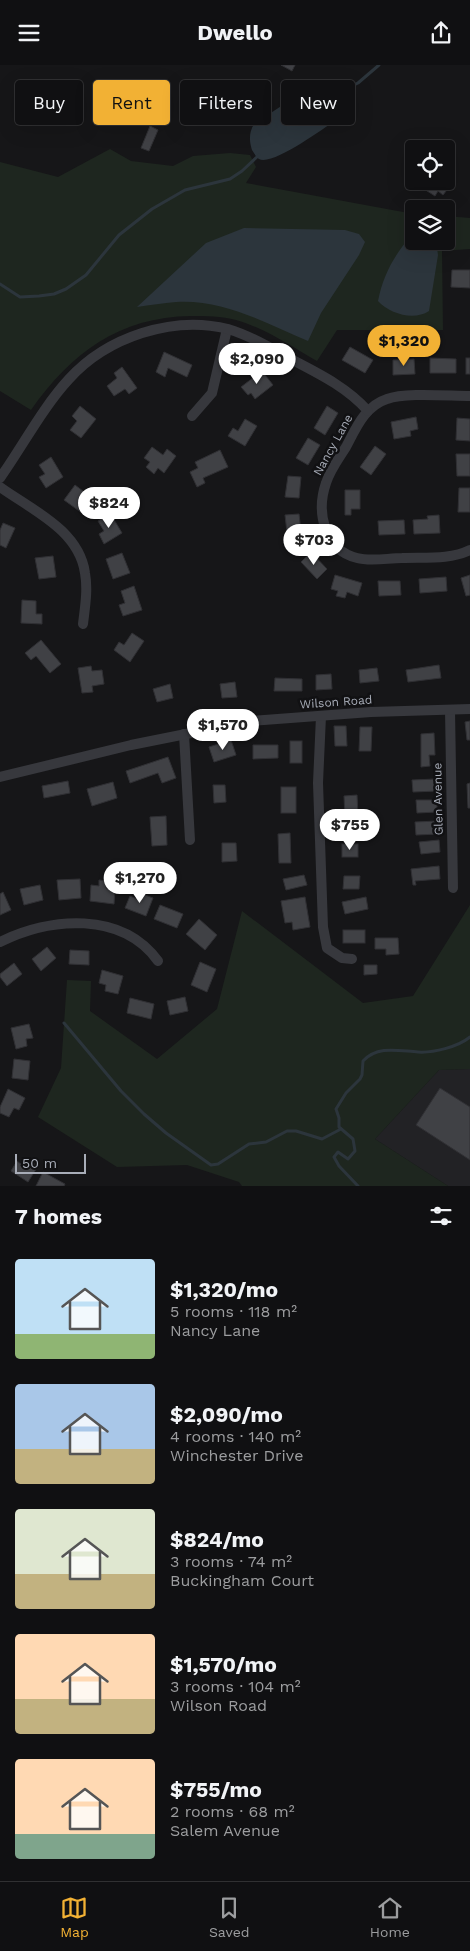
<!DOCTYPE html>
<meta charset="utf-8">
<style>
body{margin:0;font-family:"Work Sans",sans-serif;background:#19191b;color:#f1f3f6;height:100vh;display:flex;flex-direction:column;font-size:19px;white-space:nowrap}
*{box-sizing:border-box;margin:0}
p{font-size:16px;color:#9c9d9f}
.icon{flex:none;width:28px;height:28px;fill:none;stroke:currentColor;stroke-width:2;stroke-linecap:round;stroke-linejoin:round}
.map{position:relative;height:1121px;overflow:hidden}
.panel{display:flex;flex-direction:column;background:#101012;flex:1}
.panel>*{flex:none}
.banner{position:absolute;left:15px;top:15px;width:440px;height:45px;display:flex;gap:10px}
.fabs{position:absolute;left:405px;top:75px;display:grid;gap:10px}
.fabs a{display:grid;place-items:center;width:50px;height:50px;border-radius:5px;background:#101012;box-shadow:0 5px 20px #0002,0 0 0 1px #303032;font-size:25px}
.scale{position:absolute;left:15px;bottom:12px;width:71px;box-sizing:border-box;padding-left:5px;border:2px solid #a8adb8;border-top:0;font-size:14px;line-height:18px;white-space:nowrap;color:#a8adb8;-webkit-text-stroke:4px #111113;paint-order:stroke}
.price{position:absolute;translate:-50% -42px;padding:0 11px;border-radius:18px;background:#fff;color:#222;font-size:16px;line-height:32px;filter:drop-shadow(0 1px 2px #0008)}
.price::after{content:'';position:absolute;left:50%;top:30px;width:15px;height:11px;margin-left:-8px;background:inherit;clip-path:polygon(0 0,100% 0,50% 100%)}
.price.active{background:#f2b134;color:#111}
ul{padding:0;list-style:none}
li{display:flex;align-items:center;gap:15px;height:125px;padding:0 15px}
li span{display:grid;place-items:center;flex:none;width:140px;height:100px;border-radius:5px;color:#555}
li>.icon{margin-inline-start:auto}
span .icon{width:60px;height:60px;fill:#fffc;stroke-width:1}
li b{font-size:21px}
h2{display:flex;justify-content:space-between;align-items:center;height:60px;padding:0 15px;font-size:21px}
.tag{padding:0 18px;border-radius:5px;background:#101012;box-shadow:0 5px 20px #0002,0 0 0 1px #303032;font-size:18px;line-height:45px}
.tag.active{background:#f2b134;color:#111}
header{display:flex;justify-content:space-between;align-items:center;height:65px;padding:0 15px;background:#101012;font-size:22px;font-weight:700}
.menu{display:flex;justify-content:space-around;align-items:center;height:70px;border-top:1px solid #303032;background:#101012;font-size:14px;color:#9c9d9f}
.menu a{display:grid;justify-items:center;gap:2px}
.menu .active{color:#f2b134}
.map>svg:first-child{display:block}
.built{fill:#222225}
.green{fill:#1e261f}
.water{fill:#2c353c}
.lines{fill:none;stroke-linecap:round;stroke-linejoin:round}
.stream{stroke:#2c353c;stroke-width:3}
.building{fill:#404145;stroke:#303034}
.minor{stroke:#37383d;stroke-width:10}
.labels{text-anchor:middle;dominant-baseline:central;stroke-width:5;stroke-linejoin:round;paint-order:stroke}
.street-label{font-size:12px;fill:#a8adb8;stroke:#111113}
</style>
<header><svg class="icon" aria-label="menu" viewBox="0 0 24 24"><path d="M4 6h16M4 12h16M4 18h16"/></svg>Dwello<svg class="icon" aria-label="share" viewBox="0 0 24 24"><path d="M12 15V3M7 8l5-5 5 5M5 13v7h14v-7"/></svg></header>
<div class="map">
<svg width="470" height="1121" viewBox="0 0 470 1121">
<rect width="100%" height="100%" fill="#161618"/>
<polygon class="built" points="470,1004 470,1121 448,1121 375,1074 439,1005"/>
<g class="green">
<path d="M110 84 131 96 173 101 193 91 230 88 250 90 256 102 246 118 414 149V176H446V151L470 153V184L442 186 443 265H337L317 296C292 282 265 263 236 255 222 251 205 251 191 251 119 252 71 288 31 345L0 326V97L58 112Z"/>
<polygon points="470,840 470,1004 439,1005 375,1074 448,1121 242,1121 239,1117 187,1100 117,1102 38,1052 61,1003 67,915 91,916 90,946 157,994 217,944 242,846 363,938 413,931"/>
</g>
<g class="water">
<path d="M311 27 329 29C335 38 337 45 335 56 322 64 273 101 259 94 256 92 254 88 252 85 249 76 249 67 254 59L301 28Z"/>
<path d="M244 163 345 165 359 169 365 177 359 190 321 248 308 276C266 258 223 234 176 237 163 238 150 240 137 242L206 178Z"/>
<path d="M414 171V176H436L438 190 429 246C414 256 390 249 378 236 383 211 393 192 410 172Z"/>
</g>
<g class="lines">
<g class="stream">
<polyline points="327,33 358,18 379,0"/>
<polyline points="0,219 20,232 39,231 54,229 66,224 86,210 119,170 152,144 185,125 230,114 242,106 259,90"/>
<polyline points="64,958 121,1026 144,1049 166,1068 211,1100 218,1099 249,1079 266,1077 287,1066 296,1066 322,1074 341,1064"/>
<path d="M358 1121 339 1101 334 1092 338 1087 348 1094 355 1086 353 1074 339 1062V1053L336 1044 346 1028 360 1014 362 1010 363 996C378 980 399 986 418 987 433 988 458 982 470 972"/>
</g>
</g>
<g class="building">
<polygon points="281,0 295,0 292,6"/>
<polygon points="150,61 158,65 149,86 141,83"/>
<polygon points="430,116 444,116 450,121 443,130 438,126 435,131 424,124"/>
<polygon points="452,205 470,205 470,223 451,222"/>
<polygon points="350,282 373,295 365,308 342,295"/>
<polygon points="164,287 192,300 187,312 168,303 165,312 156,307"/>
<polygon points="430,293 456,294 456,308 430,308"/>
<rect x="466" y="293" width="4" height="16"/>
<polygon points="414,294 415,309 393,310 393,295"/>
<polygon points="122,302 137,323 129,329 125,324 114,331 107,321 117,313 114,308"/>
<polygon points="262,306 273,320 255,334 251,328 248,330 241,322"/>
<polygon points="80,341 96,354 81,373 70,365 77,356 72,351"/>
<polygon points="327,341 338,348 325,370 314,363"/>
<polygon points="416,352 418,364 410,366 411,371 394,374 391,357"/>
<polygon points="457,353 470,354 470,376 456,375"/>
<polygon points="245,354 257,361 245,381 228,371 233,363 238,366"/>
<polygon points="308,373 320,380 308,400 296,393"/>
<polygon points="375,381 386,389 371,410 360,402"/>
<polygon points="152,382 163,390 167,384 176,391 164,408 158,403 154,409 146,402 150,397 144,393"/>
<polygon points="220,385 228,402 203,413 205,418 197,422 190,407 198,403 195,397"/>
<polygon points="456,389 470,389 470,411 457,411"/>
<polygon points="51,392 63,412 46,423 39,412 45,409 39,400"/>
<polygon points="288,411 301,412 299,433 285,432"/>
<polygon points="75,420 92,433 82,448 64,435"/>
<polygon points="459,423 470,423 470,447 458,447"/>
<polygon points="345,425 360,425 360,444 351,444 351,450 345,450"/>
<polygon points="110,448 122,468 104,479 99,469 104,466 98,456"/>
<polygon points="299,449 302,475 288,476 285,450"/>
<polygon points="439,450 440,468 414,469 413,455 428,454 427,451"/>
<polygon points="404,455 405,469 379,470 378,456"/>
<polygon points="3,458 15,463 6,483 0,480 0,465"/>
<polygon points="311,487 327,504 317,514 301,497"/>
<polygon points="122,488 130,508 113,514 106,494"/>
<polygon points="53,491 56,512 39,514 35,493"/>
<polygon points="335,510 362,518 358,531 347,527 345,533 336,531 338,526 331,524"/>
<polygon points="470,510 470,530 466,531 461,513"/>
<polygon points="446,512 447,526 420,528 419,514"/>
<polygon points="378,516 400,516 401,530 379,531"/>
<polygon points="134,521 142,545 123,551 119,540 125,538 121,526"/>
<polygon points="22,535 36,536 36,549 42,549 42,559 21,558"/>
<polygon points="132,568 144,576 130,597 114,585 119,577 124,580"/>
<polygon points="41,575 61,599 50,608 36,591 31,595 25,588"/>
<polygon points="439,600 441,613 408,617 406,605"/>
<polygon points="91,601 92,606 102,605 104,619 92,621 93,627 82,628 78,603"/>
<polygon points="377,603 379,616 360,618 359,605"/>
<polygon points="331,609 332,624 316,625 316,610"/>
<polygon points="275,613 302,614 302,626 274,626"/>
<polygon points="235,617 237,632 222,633 220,619"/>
<polygon points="170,619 173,633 157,637 153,624"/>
<polygon points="470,656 470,675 467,675 465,657"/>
<polygon points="334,661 346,661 347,681 335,681"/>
<polygon points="360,662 372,662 371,686 359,686"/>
<polygon points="434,668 435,690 429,690 430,701 421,702 421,669"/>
<polygon points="231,675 236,690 214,697 209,682"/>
<rect x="290" y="676" width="12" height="22"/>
<polygon points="253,680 278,680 278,693 253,694"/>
<polygon points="168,692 176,713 162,718 158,708 130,718 126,706"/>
<polygon points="436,714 437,726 413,727 412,715"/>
<polygon points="68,716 70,728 44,733 42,721"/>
<polygon points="113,717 117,733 92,741 87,724"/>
<polygon points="470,718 470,743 468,743 467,719"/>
<polygon points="213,720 225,720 226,737 214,738"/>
<rect x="281" y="722" width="15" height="26"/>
<polygon points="357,730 358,751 345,752 344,731"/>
<polygon points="416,735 437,735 437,747 417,748"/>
<polygon points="166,751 167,780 152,781 150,752"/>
<polygon points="438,756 439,769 416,770 415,757"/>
<polygon points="290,768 291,798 279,798 278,769"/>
<polygon points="439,775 440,787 421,789 419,777"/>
<polygon points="222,778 236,778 237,796 222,797"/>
<rect x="342" y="779" width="16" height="13"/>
<polygon points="439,801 440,814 415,816 416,820 413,820 411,804"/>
<polygon points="304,810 307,820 286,825 283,814"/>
<polygon points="344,811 360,811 359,824 343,824"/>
<polygon points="80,814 81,833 59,835 57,815"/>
<polygon points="99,815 107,816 106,823 115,824 114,839 90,836 91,820 99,821"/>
<polygon points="40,820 43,835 24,840 20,824"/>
<polygon points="3,827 11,845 0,850 0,829"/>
<polygon points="140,828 153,833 146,851 125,843 130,831 137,834"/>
<polygon points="305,832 310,862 293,865 292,857 285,858 281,836"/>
<polygon points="366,832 368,844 345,849 342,837"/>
<polygon points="160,840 183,849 177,863 154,854"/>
<polygon points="199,854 217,870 205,885 186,869"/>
<rect x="343" y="865" width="22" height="13"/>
<polygon points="375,873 398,873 399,889 386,890 386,884 375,884"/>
<polygon points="47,882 56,893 41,906 32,894"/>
<polygon points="70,885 89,886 89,900 69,899"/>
<polygon points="200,897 216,904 207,927 191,920"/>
<polygon points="14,898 22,909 7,921 0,912 0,909"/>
<polygon points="364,900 377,900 377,909 364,910"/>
<polygon points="102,905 123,911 118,929 105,926 106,920 99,918"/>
<polygon points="185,932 188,946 170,950 167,936"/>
<polygon points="130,933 154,939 151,954 127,948"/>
<polygon points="29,959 33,973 26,974 27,981 16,984 11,963"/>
<polygon points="14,994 30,996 28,1015 12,1013"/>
<polygon points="440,1023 470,1042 470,1095 416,1060"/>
<polygon points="8,1024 25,1033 19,1045 14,1043 9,1052 0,1048 0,1042"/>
<polygon points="26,1094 38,1101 28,1117 11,1106 17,1096 22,1100"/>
<polygon points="43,1107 65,1119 64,1121 36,1121"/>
</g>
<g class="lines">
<g class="minor">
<path d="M470 331C449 331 405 327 387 334 365 341 356 363 346 382 339 393 330 405 326 418 316 447 324 485 357 493 371 497 388 493 402 493 424 492 450 495 470 485"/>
<polyline points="192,351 212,328 227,264"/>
<path d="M0 413C22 382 43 342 69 314 107 272 173 250 228 264 248 270 266 280 283 290 313 306 345 320 368 346"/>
<path d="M0 422C32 445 79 465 85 508 88 525 85 542 83 559"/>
<polyline points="450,645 453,823"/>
<polyline points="321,651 318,718 323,862 327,883 342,893 352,894"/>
<polyline points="184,669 190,775"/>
<polyline points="0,712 131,680 251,656 371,647 470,644"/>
<path d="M0 877C50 852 122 846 158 896"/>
</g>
</g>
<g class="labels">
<g class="street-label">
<text transform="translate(333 380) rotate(-61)">Nancy Lane</text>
<text transform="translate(336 637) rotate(-4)">Wilson Road</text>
<text transform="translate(438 734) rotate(-91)">Glen Avenue</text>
</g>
</g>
</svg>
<div class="fabs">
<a><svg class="icon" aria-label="locate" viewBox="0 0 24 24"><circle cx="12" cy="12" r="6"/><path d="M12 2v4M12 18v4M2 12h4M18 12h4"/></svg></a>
<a><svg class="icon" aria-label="layers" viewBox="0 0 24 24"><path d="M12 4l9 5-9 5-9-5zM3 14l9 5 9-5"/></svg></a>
</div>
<div class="scale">50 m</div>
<b class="price active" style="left:404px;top:302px">$1,320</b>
<b class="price" style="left:257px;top:320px">$2,090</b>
<b class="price" style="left:109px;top:464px">$824</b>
<b class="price" style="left:314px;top:501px">$703</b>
<b class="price" style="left:223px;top:686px">$1,570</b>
<b class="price" style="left:350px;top:786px">$755</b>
<b class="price" style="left:140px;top:839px">$1,270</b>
<div class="banner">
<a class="tag">Buy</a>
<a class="tag active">Rent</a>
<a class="tag">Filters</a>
<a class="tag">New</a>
</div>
</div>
<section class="panel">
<h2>7 homes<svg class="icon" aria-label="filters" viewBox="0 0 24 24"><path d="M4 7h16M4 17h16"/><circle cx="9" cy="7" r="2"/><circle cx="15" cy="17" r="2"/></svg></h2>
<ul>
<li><span style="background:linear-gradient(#bfe0f5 75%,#8fb573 0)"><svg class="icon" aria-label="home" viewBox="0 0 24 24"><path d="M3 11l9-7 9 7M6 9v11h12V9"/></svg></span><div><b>$1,320/mo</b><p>5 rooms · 118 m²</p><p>Nancy Lane</p></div></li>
<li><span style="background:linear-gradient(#a9c7e8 65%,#c2b280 0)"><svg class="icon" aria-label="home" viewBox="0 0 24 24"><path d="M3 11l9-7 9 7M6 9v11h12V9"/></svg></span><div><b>$2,090/mo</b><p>4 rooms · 140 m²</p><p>Winchester Drive</p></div></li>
<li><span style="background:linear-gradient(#dfe7d0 65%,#c2b280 0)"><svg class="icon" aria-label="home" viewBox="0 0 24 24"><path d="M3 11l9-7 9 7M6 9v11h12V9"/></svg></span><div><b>$824/mo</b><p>3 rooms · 74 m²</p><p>Buckingham Court</p></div></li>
<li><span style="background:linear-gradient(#ffd9b3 65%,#c2b280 0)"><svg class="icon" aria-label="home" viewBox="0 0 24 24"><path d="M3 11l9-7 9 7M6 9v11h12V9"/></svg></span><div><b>$1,570/mo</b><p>3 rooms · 104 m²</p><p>Wilson Road</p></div></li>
<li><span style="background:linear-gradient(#ffd9b3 75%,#7fa58c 0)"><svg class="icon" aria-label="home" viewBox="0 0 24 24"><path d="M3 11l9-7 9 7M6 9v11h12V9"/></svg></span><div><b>$755/mo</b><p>2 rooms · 68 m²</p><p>Salem Avenue</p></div></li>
</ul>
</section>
<nav class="menu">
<a class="active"><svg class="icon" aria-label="map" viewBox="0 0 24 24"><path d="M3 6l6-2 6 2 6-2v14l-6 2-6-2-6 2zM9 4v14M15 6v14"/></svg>Map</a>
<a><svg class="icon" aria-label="saved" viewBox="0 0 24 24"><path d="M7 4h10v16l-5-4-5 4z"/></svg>Saved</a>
<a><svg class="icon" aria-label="home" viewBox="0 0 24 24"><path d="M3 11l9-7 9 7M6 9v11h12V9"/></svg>Home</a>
</nav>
